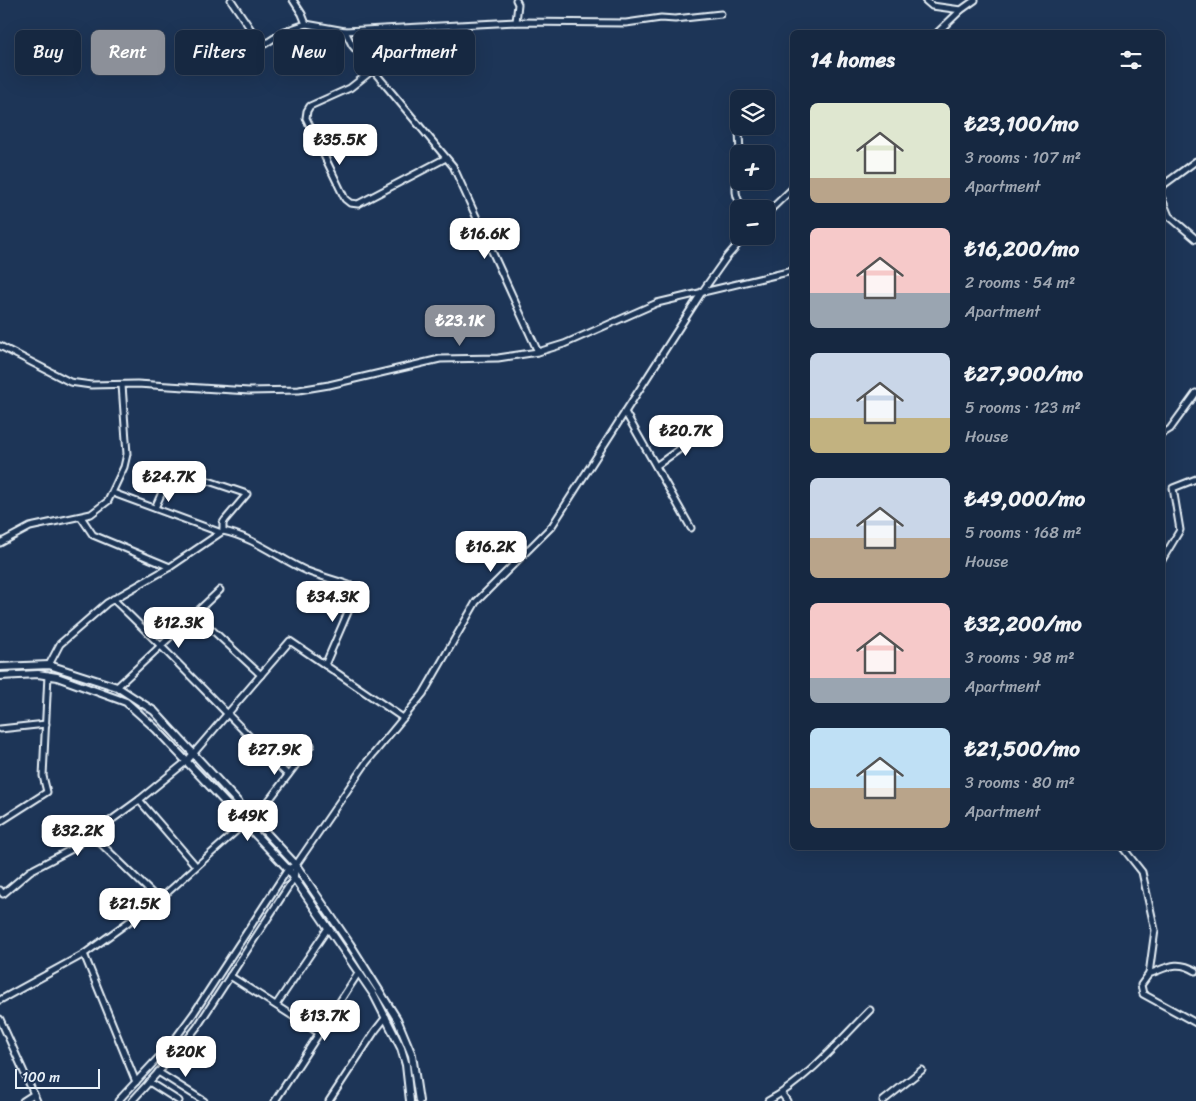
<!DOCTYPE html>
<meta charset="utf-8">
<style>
body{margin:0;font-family:Sriracha,sans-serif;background:#23344c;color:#f1f3f6;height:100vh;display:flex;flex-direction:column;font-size:19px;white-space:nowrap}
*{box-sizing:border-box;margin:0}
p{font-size:16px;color:#9ea6b1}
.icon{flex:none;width:28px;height:28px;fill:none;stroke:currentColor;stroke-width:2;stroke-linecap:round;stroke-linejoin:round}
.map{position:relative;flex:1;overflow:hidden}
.details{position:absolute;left:790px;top:30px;width:375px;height:820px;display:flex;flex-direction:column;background:#162841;border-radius:8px;box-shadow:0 5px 20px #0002,0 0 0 1px #35445a}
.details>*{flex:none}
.top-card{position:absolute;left:15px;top:30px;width:475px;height:45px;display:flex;gap:10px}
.controls{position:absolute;left:730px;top:90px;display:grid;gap:10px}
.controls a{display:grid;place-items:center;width:45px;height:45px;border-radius:8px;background:#162841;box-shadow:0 5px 20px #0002,0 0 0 1px #35445a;font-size:25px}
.scale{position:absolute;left:15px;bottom:12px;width:85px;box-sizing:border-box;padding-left:5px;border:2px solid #e8f1f8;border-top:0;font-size:14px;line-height:18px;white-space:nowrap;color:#e8f1f8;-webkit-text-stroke:4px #1d3557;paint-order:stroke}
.price{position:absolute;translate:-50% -42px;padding:0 11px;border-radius:10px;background:#fff;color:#222;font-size:16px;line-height:32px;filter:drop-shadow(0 1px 2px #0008)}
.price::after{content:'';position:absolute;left:50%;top:30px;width:15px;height:11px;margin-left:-8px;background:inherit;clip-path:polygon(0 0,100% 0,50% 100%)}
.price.on{background:#8c9099;color:#fff}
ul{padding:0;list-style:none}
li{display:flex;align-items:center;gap:15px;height:125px;padding:0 20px}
li span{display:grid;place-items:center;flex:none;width:140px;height:100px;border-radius:8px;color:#555}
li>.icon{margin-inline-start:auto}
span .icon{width:60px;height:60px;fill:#fffc;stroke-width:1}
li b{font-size:21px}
h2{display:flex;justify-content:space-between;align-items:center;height:60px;padding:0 20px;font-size:21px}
.pill{padding:0 18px;border-radius:8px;background:#162841;box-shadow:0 5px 20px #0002,0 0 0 1px #35445a;font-size:18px;line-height:45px}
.pill.on{background:#8c9099;color:#fff}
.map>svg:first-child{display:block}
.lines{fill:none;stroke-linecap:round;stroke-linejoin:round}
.minor-casing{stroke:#e8f1f8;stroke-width:9}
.tertiary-casing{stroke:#e8f1f8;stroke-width:10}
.minor{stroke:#1d3557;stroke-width:5}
.tertiary{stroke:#1d3557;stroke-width:6}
</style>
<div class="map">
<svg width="1196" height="1101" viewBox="0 0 1196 1101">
<rect width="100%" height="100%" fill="#1d3557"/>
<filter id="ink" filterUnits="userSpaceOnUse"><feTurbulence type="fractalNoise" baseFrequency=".02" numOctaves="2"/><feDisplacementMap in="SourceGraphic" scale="10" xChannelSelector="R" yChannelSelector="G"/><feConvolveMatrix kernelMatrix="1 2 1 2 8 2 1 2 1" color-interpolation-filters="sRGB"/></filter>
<g filter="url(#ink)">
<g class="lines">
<g class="minor-casing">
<g id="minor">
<polyline points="231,0 260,43 265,44 285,31 306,24 345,31 516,22 626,23 661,18 675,19 721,14"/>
<polyline points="293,0 302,14 306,24"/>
<polyline points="925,0 932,6 961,10"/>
<polyline points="516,22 518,4 516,0"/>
<polyline points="345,31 352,45 453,166 538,352"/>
<polyline points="938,32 961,10 975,0"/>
<polyline points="373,70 350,88 310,106 307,111 306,118 345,199 350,203 358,204 446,158"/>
<polyline points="739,131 740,154"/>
<path d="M739 168C736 186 732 194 744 209"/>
<polyline points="1162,186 1196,161"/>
<polyline points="1162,199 1169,216 1196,239"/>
<polyline points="766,214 792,189"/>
<polyline points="0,346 70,382 91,385 137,384 249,391 299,390 329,385 440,359 498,358 538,352 564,344 657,303 792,271"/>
<polyline points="625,412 691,528"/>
<polyline points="1162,434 1170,429 1196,393"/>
<polyline points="656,466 681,448 682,443 695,427"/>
<polyline points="113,493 219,532"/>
<polyline points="155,508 170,474 176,470 247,494 225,520 223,523 223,531"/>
<polyline points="81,517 93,535 170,567"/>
<polyline points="0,543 30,527 91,514 108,501 124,467 127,454 122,385"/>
<polyline points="1162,560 1180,530 1173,488 1196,479"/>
<path d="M113 599C173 656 229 717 288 775"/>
<polyline points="195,614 261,675"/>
<path d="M49 665 60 644 107 603 170 567 223 531C253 537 280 559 307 571 324 578 342 581 358 589L325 665"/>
<polyline points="117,687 220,590"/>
<polyline points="0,729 46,724"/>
<polyline points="139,800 196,866"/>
<polyline points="254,820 311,745"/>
<polyline points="0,822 47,792 43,776 48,675"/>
<polyline points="91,834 159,900"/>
<polyline points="1123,848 1142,872 1155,930 1149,974 1141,985 1143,994 1196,1023"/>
<polyline points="0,890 3,894 30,871 70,850 139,800 187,761 290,641 403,718"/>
<polyline points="84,954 136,1082"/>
<path d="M1149 974C1168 967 1177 960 1196 971"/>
<polyline points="230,976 319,1033"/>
<polyline points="0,1000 84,954 159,900 245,823"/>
<polyline points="276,1005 328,928"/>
<polyline points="0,1019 37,1101"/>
<polyline points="158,1072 204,1101"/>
<polyline points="149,1082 179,1101"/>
<polyline points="782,1094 787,1101"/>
<polyline points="23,1101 34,1094"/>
<polyline points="118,1101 172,1043 194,1013 288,869 296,865"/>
<polyline points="132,1101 182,1046 197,1027 294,878 296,865 366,763 423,694 476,602 552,526 702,292 726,258 745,236"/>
<polyline points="275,1101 359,972"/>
<polyline points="329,1101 375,1031 386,1017"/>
<path d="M768 1101C808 1079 838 1042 870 1010"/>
<polyline points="883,1101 922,1070"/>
</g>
</g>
<g class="tertiary-casing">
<g id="tertiary">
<polyline points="0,667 49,665 117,687 154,711 296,865 350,944 397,1019 412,1055 419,1101"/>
<polyline points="0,676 38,674 57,677 126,702 156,729 288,869 374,995 401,1048 406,1065 410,1101"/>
</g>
</g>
<use href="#minor" class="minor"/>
<use href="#tertiary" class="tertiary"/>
</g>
</g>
</svg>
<div class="controls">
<a><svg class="icon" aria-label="layers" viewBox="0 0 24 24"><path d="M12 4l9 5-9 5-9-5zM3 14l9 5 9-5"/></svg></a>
<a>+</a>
<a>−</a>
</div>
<div class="scale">100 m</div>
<b class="price" style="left:340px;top:166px">₺35.5K</b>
<b class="price" style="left:485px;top:260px">₺16.6K</b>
<b class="price on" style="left:460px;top:347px">₺23.1K</b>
<b class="price" style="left:686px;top:457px">₺20.7K</b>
<b class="price" style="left:169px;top:503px">₺24.7K</b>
<b class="price" style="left:491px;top:573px">₺16.2K</b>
<b class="price" style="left:333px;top:623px">₺34.3K</b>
<b class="price" style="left:179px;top:649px">₺12.3K</b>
<b class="price" style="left:275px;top:776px">₺27.9K</b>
<b class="price" style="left:248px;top:842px">₺49K</b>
<b class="price" style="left:78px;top:857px">₺32.2K</b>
<b class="price" style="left:135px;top:930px">₺21.5K</b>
<b class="price" style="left:325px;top:1042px">₺13.7K</b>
<b class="price" style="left:186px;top:1078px">₺20K</b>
<div class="top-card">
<a class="pill">Buy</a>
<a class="pill on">Rent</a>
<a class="pill">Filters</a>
<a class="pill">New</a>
<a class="pill">Apartment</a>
</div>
<section class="details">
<h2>14 homes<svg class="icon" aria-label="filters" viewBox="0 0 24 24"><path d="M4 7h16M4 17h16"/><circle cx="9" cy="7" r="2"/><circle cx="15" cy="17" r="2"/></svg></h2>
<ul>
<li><span style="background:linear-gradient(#dfe7d0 75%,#b9a48a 0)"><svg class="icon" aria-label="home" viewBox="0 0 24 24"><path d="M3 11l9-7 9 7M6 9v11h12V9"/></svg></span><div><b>₺23,100/mo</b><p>3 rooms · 107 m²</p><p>Apartment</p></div></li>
<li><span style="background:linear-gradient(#f6c9c9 65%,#9aa5b1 0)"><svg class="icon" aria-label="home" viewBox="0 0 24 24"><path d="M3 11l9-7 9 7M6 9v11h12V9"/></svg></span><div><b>₺16,200/mo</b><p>2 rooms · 54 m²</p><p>Apartment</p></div></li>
<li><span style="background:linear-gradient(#c9d6e8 65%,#c2b280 0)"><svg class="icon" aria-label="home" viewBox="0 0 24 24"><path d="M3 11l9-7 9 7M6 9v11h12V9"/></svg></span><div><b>₺27,900/mo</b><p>5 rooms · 123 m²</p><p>House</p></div></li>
<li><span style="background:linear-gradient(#c9d6e8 60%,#b9a48a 0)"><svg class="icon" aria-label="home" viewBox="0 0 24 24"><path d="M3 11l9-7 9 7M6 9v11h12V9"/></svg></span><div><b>₺49,000/mo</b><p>5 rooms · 168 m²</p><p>House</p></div></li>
<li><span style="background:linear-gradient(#f6c9c9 75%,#9aa5b1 0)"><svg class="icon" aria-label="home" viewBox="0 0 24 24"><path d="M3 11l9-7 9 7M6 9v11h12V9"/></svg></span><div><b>₺32,200/mo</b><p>3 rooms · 98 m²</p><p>Apartment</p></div></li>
<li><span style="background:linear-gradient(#bfe0f5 60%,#b9a48a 0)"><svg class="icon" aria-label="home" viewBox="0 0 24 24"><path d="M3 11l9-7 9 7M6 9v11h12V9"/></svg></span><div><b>₺21,500/mo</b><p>3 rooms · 80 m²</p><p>Apartment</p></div></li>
</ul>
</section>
</div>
